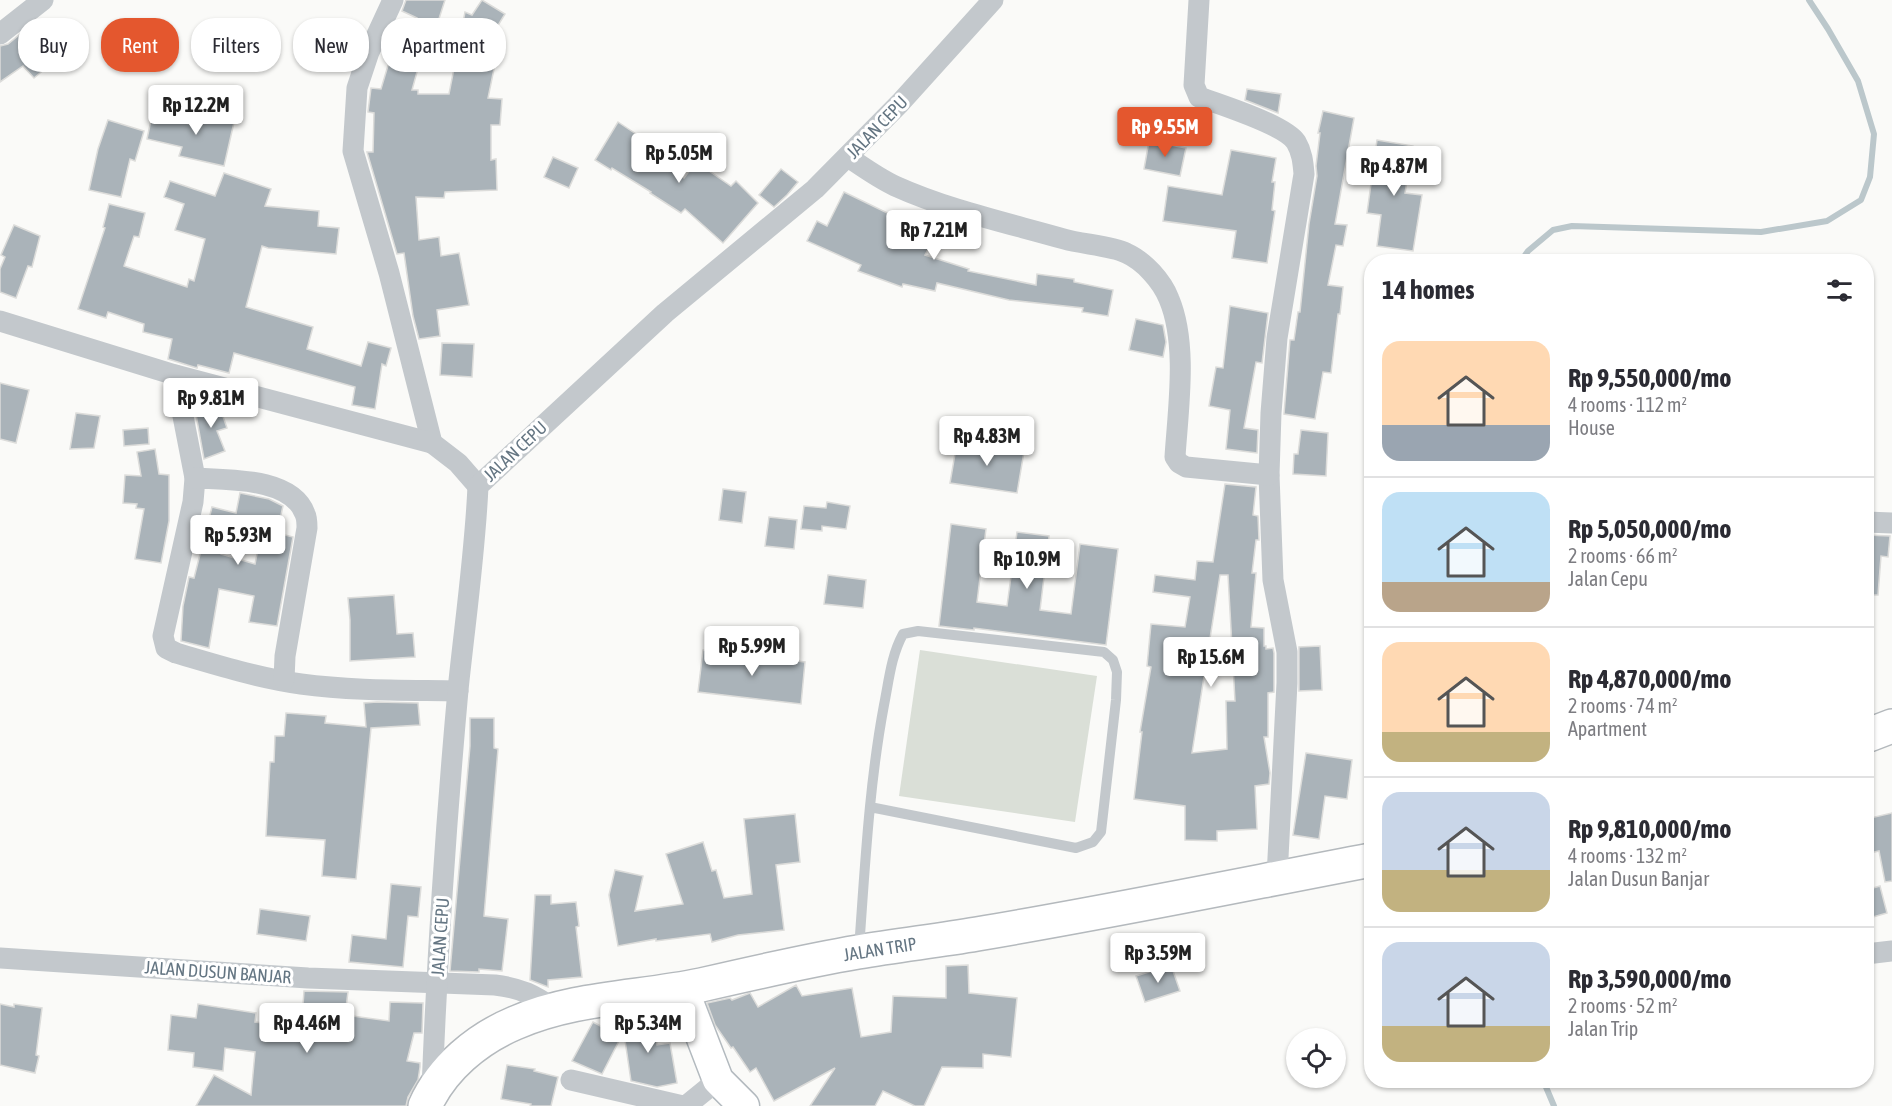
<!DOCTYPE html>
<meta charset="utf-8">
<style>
body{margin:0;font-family:"Asap Condensed",sans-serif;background:#f7f7f7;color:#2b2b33;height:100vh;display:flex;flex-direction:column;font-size:22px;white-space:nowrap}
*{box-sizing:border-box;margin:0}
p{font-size:20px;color:#7c7c81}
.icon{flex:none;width:33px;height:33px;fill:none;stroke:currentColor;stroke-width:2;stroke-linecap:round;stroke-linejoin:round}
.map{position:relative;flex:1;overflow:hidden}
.drawer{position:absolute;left:1364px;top:254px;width:510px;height:834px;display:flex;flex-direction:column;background:#fff;border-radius:24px;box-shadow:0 2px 4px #0004}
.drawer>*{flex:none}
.top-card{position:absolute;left:18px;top:18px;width:570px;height:54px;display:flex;gap:12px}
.buttons{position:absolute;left:1286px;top:1028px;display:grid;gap:12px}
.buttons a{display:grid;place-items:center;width:60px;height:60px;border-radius:50%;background:#fff;box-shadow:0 2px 4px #0004;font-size:30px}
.price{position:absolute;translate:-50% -51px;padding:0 14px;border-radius:6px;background:#fff;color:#222;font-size:20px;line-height:39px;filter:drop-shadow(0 2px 3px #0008)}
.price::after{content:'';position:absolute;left:50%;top:36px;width:18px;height:14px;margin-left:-9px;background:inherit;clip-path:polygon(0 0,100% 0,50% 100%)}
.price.active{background:#e4572e;color:#fff}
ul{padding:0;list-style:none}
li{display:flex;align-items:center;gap:18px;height:150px;padding:0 18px}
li+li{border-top:2px solid #e1e1e2}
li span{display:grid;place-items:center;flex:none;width:168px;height:120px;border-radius:18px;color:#555}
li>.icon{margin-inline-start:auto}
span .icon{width:72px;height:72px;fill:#fffc;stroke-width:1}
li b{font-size:26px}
h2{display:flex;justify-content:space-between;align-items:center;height:72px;padding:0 18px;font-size:26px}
.tag{padding:0 21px;border-radius:24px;background:#fff;box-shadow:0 2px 4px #0004;font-size:21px;line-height:54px}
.tag.active{background:#e4572e;color:#fff}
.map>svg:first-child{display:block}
.green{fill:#dadfd7}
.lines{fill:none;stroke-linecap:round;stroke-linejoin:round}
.stream{stroke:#bbc7cb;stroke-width:6}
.building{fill:#aab3b9;stroke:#dcdcda;stroke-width:1.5;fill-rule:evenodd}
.secondary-casing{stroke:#b3babf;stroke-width:33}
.highway-casing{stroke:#b4b9bd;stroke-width:36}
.lane{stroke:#c3c8cc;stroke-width:10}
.street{stroke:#c3c8cc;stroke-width:21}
.secondary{stroke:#fff;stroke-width:30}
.highway{stroke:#fff;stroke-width:33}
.labels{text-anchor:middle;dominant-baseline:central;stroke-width:6;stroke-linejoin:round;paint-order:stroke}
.street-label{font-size:18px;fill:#657683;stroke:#fff}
</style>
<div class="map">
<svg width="1892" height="1106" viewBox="0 0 1892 1106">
<rect width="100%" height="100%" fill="#fafaf8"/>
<polygon class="green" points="920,650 1097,676 1075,822 899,796"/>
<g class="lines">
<g class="stream">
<polyline points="1521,261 1528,251 1553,230 1572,226 1761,232 1827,221 1861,200 1870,177 1874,134 1858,81 1828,29 1809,0"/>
<polyline points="1543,1080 1554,1106"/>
</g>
</g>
<g class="building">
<polygon points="406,0 445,0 427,56 422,54 412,90 418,90 418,94 449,94 465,12 472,15 482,0 505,14 489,40 493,42 485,62 495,64 488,98 502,99 500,125 491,125 491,160 496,159 497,190 445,192 444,198 416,197 419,240 439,237 441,256 459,253 469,305 437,310 440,336 419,339 413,316 404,253 397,254 367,152 373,152 374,113 368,112 371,88 381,89 392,52 405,56 417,18 402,11"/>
<polygon points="25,30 52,63 34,78 23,66 0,82 0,46 8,44"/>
<polygon points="1247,89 1281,94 1278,113 1245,100"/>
<polygon points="194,109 235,118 224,166 179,156 182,147 147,139 152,115 190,124"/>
<polygon points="1323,111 1354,118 1335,224 1347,225 1343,246 1336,245 1328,285 1343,287 1340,314 1338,314 1331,373 1323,372 1315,419 1284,414 1290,340 1294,340 1298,312 1300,312 1309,224 1317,176 1316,166 1320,133 1318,133"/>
<polygon points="108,120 144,131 135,161 130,159 121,197 89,190 98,149"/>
<polygon points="618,122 639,136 635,142 659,156 657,160 684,178 696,162 731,186 736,181 758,203 723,243 685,209 681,213 650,193 651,192 612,168 611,170 595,160"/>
<polygon points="1377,140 1413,146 1405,193 1422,195 1413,251 1377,246 1381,215 1367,213"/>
<polygon points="1149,141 1186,148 1180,176 1144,169"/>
<polygon points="1231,150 1276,158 1272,182 1275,182 1272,210 1275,211 1267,263 1232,258 1236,231 1163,221 1168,186 1222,195"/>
<polygon points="553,157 578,168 569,188 544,177"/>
<polygon points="781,169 798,182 787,195 774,207 759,195"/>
<polygon points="224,173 271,189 265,206 319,211 318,226 339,228 336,254 268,248 262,246 246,307 313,327 307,349 361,366 368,342 391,348 386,366 382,364 375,409 352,405 355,387 234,353 229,373 198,365 197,368 168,359 172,339 143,332 144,324 108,312 106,318 78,309 105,228 103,227 109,204 145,213 139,237 134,236 124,266 187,287 189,279 194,281 205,239 175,230 184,204 164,197 170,181 215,196"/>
<polygon points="844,192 935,236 925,255 969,269 968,271 1036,285 1037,274 1074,279 1074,282 1113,290 1108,316 1082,312 1083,308 1009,300 937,283 935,291 903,284 902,287 858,271 861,265 807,241 817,221 827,226"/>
<polygon points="14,225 40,236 32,267 28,266 16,298 0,292 0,269 5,257 1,255"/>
<polygon points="1230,306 1268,313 1262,363 1256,362 1244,428 1258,430 1257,453 1226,449 1230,410 1209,406 1216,367 1223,368"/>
<polygon points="1136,319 1163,325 1166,342 1163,357 1129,350"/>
<polygon points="442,343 474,344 472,377 440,375"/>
<polygon points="0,383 29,390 16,443 0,439"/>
<polygon points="218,402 227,428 217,431 225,451 204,459 195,409"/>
<polygon points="76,413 100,416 94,448 70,449"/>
<polygon points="148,428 149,444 124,446 123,430"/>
<polygon points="1301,430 1328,433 1326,476 1293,474 1294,454 1298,454"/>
<polygon points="957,442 1024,452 1017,493 950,483"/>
<polygon points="155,449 159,474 169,475 169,521 161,563 135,559 144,509 136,508 137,504 123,503 125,475 141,476 137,452"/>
<path d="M1225 484 1256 487 1253 515 1258 516 1259 540H1256L1252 573H1256L1251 627 1264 628V646H1266V649L1273 648 1274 653V692L1268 693V737H1264L1270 773 1269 784 1255 786 1257 829 1217 831V841L1185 840V806L1134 799 1142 732H1140L1151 667 1147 666 1151 624 1185 627 1190 597 1153 592 1155 575 1195 580 1197 561 1213 562ZM1220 575H1228L1235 701H1226L1227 749 1192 753Z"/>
<polygon points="723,489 746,492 742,523 719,520"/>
<path d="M240 493 269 499 283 506 277 533 293 537 277 626 249 622 254 596 219 589 209 648 181 641 183 606 189 577 194 578 212 507 236 513ZM228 527 261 534 255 564 221 554Z"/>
<polygon points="827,502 850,506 846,529 822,526 822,531 801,529 804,506 826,508"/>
<polygon points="769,517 797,520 794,549 765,546"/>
<polygon points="951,524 986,529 977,602 1007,606 1017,532 1049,536 1040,610 1071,614 1080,544 1118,549 1106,645 974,628 974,630 939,626"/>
<polygon points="1866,535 1890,536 1888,557 1881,556 1878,595 1866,595"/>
<polygon points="828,575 866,580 863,608 824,604"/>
<polygon points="394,595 397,634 413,633 415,657 350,661 350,620 348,598"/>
<polygon points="1320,646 1322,690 1299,691 1299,647"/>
<polygon points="703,650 805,662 801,704 698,692"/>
<polygon points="377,702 418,703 420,725 371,728 356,879 322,876 325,840 266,836 270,762 274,762 275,736 284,736 286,713 326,716 325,723 366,727 364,703"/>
<polygon points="470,718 494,718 494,748 498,749 484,916 508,919 502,971 479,969 479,972 450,971 470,746"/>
<polygon points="1306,753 1352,760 1347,799 1325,796 1319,839 1293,835"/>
<polygon points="1892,813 1892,881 1885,882 1879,851 1866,854 1866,819"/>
<polygon points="795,814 800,862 776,865 784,930 738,935 712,942 710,934 656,941 656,939 618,946 609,895 615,870 643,876 635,911 683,904 666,854 703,842 712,871 716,870 724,898 752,894 744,819"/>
<polygon points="391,884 421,887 418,917 408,916 403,967 349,962 352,935 386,939"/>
<polygon points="1880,886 1887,913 1866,919 1866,890"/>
<polygon points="535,895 551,895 551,904 576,902 579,926 576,927 582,977 548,980 548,987 530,980"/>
<polygon points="260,909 310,916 306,941 257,934"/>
<polygon points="968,965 969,993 1017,998 1011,1057 983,1054 983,1068 942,1067 924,1106 915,1106 883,1091 875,1106 810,1106 835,1068 774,1101 756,1068 750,1072 733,1047 731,1048 715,1025 707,1003 730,998 732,1000 750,993 758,1007 796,985 802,996 852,988 861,1037 891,1032 893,996 946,998 946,966"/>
<polygon points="1171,965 1180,991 1145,1002 1136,976"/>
<polygon points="304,991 348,992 345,1015 389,1021 390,1002 423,1003 422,1033 414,1033 407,1061 420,1063 420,1067 418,1080 408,1097 406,1106 196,1106 214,1075 251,1095 255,1052 225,1048 223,1071 193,1067 194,1053 168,1050 171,1015 196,1018 198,1004 256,1013 255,1022 290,1026 291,1017 302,1018"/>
<polygon points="0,1004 14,1007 14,1004 42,1008 36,1055 39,1056 35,1073 0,1065"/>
<polygon points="653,1017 657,1045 670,1043 677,1083 657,1087 631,1081 622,1020"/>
<polygon points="593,1022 621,1037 602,1074 572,1061"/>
<polygon points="507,1065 535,1069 534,1071 558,1077 551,1106 530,1106 531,1104 501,1099"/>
</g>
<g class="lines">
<g class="secondary-casing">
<polyline id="secondary" points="683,989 718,1080 744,1106"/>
</g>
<g class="highway-casing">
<g id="highway">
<polyline points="1866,736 1892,726"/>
<path d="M425 1106C442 1068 477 1039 515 1023 574 997 639 998 701 985 753 973 805 961 858 952 897 945 937 941 977 934 1109 912 1240 885 1371 860"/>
</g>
</g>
<path class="lane" d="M859 949C865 867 869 785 884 705 889 680 891 656 903 634L918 631 1104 652 1113 660 1117 672 1116 700 1101 832 1093 842 1076 848 870 807"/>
<g class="street">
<polyline points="393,0 369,52 357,88 353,151 389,273 432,443 458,463 478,486"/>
<path d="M1199 0 1194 85 1199 97C1219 104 1285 125 1296 142 1302 152 1303 162 1304 174L1277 338 1271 413 1269 475 1273 580 1287 652V683L1277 877"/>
<polyline points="0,34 43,0"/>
<path d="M848 157C863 167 878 178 895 186 948 210 1008 223 1064 239 1081 244 1113 246 1126 253 1144 261 1162 281 1169 299 1188 344 1178 409 1175 457L1179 463 1186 467 1269 475"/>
<polyline points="0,321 175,375 432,443"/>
<path d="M175 375 195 478 193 502 163 636 166 648 176 653C217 665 258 678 301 684 353 691 406 690 458 691"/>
<path d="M195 478C227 480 292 477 305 514 307 518 307 524 307 528L285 656 284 680"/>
<polyline points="1866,522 1892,523"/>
<polyline points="1866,954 1892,951"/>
<path d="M0 958 308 978 495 985C521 988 534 995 556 1010"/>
<polyline points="571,1080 683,1106"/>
<path d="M432 1090C437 957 446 823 458 690 465 622 475 554 478 486L665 313 815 189 900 103 993 0"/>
<polyline points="686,1106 718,1080"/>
</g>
<use href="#secondary" class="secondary"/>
<use href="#highway" class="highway"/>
</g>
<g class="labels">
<g class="street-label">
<text transform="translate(877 127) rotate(-46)">JALAN CEPU</text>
<text transform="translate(515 451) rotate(-43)">JALAN CEPU</text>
<text transform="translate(440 937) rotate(-86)">JALAN CEPU</text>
<text transform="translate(880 949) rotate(-9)">JALAN TRIP</text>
<text transform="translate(218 972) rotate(4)">JALAN DUSUN BANJAR</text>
</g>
</g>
</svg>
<div class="buttons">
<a><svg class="icon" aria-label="locate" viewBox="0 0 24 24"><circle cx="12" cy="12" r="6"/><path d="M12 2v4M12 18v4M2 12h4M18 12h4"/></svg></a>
</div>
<b class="price" style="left:196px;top:136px">Rp 12.2M</b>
<b class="price active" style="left:1165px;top:158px">Rp 9.55M</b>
<b class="price" style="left:679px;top:184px">Rp 5.05M</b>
<b class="price" style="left:1394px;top:197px">Rp 4.87M</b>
<b class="price" style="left:934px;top:261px">Rp 7.21M</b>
<b class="price" style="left:211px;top:429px">Rp 9.81M</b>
<b class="price" style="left:987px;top:467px">Rp 4.83M</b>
<b class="price" style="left:238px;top:566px">Rp 5.93M</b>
<b class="price" style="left:1027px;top:590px">Rp 10.9M</b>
<b class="price" style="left:752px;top:677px">Rp 5.99M</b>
<b class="price" style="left:1211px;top:688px">Rp 15.6M</b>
<b class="price" style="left:1158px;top:984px">Rp 3.59M</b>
<b class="price" style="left:307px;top:1054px">Rp 4.46M</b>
<b class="price" style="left:648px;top:1054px">Rp 5.34M</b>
<div class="top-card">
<a class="tag">Buy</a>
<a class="tag active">Rent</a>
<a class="tag">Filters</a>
<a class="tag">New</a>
<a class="tag">Apartment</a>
</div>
<section class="drawer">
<h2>14 homes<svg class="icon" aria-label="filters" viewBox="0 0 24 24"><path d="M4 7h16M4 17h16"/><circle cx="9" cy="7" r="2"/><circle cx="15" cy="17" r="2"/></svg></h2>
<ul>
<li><span style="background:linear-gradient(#ffd9b3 70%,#9aa5b1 0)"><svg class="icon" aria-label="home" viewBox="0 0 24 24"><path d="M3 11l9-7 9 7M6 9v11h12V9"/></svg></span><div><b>Rp 9,550,000/mo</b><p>4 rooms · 112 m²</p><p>House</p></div></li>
<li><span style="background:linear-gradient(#bfe0f5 75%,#b9a48a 0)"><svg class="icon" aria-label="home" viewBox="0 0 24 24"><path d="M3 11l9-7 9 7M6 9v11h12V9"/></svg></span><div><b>Rp 5,050,000/mo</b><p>2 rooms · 66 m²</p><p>Jalan Cepu</p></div></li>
<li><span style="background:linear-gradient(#ffd9b3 75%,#c2b280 0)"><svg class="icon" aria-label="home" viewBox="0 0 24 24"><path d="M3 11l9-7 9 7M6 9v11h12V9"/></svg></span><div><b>Rp 4,870,000/mo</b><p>2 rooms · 74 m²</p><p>Apartment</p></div></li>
<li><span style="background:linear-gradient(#c9d6e8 65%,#c2b280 0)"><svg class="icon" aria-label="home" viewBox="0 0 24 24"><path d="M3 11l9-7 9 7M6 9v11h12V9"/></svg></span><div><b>Rp 9,810,000/mo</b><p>4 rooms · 132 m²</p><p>Jalan Dusun Banjar</p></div></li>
<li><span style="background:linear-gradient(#c9d6e8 70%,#c2b280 0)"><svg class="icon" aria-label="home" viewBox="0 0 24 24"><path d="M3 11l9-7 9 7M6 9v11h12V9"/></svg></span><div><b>Rp 3,590,000/mo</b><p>2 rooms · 52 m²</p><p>Jalan Trip</p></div></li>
</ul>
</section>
</div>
